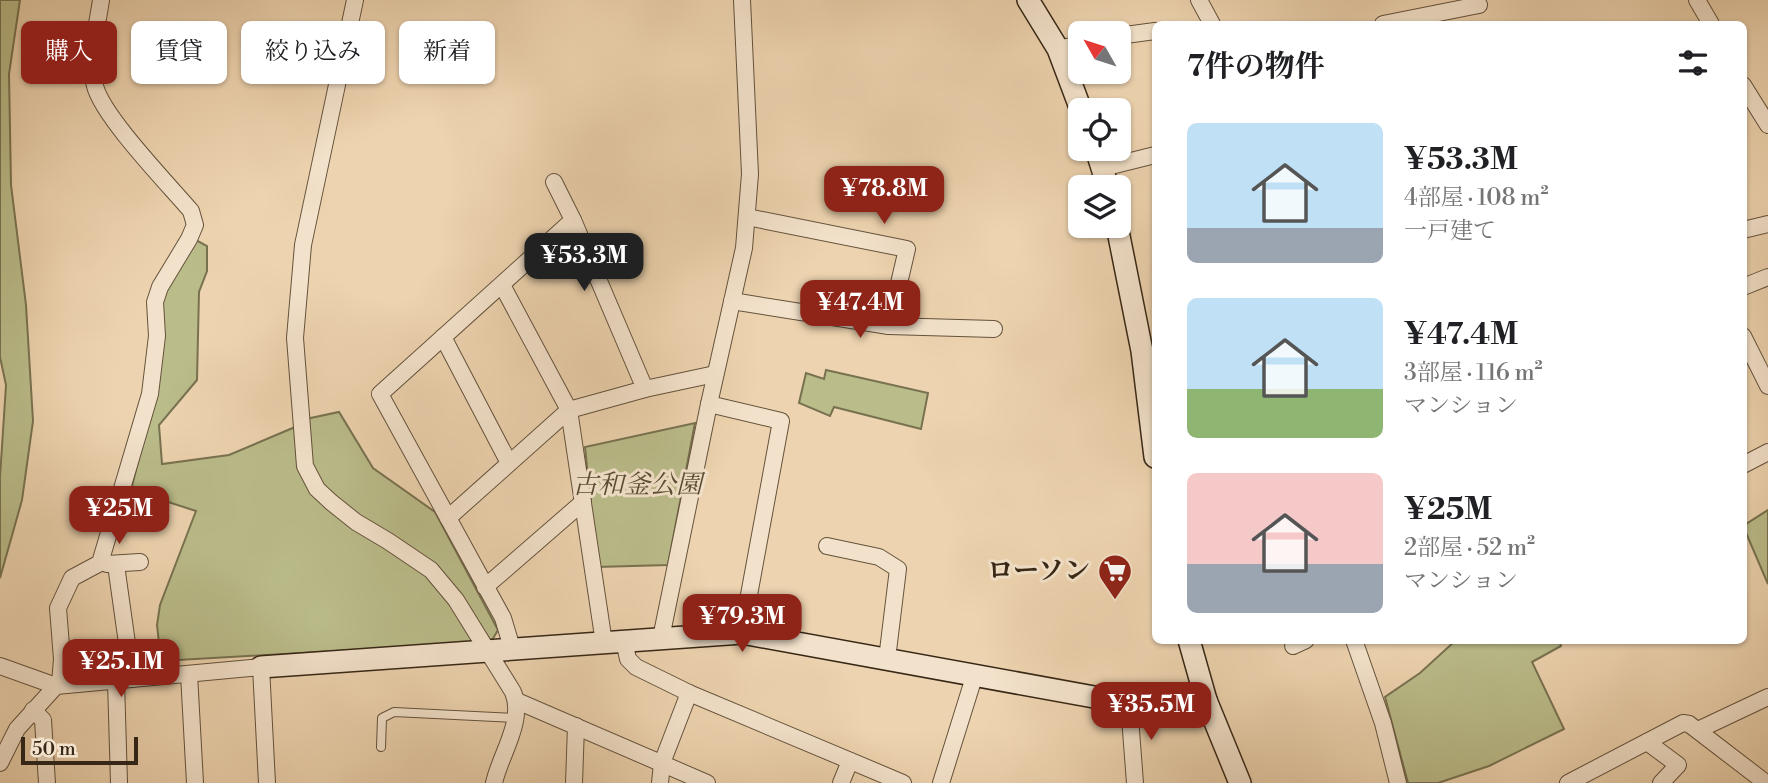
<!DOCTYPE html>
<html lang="ja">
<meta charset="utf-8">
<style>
body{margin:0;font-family:"Libre Bodoni","Noto Serif JP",serif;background:#f6f6f6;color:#202124;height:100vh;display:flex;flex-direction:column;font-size:26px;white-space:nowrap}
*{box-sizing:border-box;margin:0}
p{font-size:23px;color:#757577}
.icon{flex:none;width:38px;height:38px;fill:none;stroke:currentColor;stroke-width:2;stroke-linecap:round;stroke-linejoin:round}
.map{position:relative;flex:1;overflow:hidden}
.side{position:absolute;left:1152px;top:21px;width:595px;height:623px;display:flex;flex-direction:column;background:#fff;border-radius:10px;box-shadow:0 2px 5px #0004}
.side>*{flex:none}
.top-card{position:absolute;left:21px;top:21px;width:665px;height:63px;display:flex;gap:14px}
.needle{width:46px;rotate:309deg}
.fabs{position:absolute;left:1068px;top:21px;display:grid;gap:14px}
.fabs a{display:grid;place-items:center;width:63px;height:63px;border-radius:10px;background:#fff;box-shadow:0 2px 5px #0004;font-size:35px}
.scale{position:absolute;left:21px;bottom:18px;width:117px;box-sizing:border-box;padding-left:7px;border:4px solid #372716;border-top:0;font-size:19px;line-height:24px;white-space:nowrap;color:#372716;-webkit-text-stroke:5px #f3e2cb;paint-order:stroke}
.price{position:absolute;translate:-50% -60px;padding:0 16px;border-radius:14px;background:#8f2418;color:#fff;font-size:23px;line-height:46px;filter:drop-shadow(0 2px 4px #0008)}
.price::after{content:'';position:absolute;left:50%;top:42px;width:21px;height:16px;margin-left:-10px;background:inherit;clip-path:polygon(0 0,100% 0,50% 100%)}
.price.on{background:#222;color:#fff}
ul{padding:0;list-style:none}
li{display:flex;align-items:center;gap:21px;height:175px;padding:0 35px}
li span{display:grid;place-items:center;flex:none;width:196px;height:140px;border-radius:10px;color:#555}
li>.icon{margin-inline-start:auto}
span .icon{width:84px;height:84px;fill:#fffc;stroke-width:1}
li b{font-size:30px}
h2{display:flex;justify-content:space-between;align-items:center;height:84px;padding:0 35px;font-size:30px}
.chip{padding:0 24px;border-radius:10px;background:#fff;box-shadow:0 2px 5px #0004;font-size:24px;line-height:63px}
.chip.on{background:#8f2418;color:#fff}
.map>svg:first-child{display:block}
.green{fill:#babc8a;stroke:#787250;stroke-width:2}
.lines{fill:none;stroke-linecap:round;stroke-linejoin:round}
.lane-casing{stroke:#64523c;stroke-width:10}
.street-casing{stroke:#64523c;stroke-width:18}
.secondary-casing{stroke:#372716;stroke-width:24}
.lane{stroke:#f3e2cb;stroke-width:8}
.street{stroke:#f3e2cb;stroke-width:16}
.secondary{stroke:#f3e2cb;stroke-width:21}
.labels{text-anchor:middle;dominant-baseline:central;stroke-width:6;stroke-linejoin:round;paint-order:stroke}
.park-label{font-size:26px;font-style:italic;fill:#584c33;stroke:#f3e2cb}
.poi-label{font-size:26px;font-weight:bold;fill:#372716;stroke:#f3e2cb;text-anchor:end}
</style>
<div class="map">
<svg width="1768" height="783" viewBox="0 0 1768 783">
<rect width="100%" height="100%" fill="#edd3af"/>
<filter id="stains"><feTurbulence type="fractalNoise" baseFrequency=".00286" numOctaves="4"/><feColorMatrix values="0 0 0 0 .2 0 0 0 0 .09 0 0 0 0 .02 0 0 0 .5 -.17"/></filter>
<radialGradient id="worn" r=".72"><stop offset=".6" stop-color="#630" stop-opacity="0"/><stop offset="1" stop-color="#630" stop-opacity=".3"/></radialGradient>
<g class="green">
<polygon points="0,0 20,0 9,74 11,185 26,305 33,421 22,500 0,578 0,477 6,385 0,357"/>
<polygon points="194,239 207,246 207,271 199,292 197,380 159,425 162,464 229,455 295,427 306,419 339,412 373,468 435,512 498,630 491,642 161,661 157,625 160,605 196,511 131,490 155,394 158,301"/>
<polygon points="826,370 928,393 921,429 834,407 830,416 799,403 806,373 824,379"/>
<polygon points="695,423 668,565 597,567 585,447"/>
<polygon points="1768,510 1768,584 1743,526"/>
<polygon points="1559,640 1561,646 1532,662 1564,729 1489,766 1438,783 1408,783 1385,697 1420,673 1455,641"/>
</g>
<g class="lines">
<g class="lane-casing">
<polyline id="lane" points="381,747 382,718 394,712 514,718"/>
</g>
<g class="street-casing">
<g id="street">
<path d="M355 0 303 245 295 338 305 466 317 489 331 502 356 522 388 541 431 570 456 600 513 692C525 721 500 755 494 783"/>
<polyline points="1199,0 1212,24"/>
<polyline points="1697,0 1711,24"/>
<polyline points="1383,24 1479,5"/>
<polyline points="1118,36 1155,31"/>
<polyline points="1058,49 1080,44"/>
<polyline points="1743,85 1768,125"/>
<polyline points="1103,168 1155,155"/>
<polyline points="554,182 573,220 645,389"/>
<polyline points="747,217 907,249 889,326"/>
<polyline points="1743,230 1768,224"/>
<polyline points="502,285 569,410 604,643"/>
<polyline points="1743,287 1768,277"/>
<polyline points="732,301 889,326 994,329"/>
<polyline points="1743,336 1768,386"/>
<polyline points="443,337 509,463"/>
<polyline points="709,404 781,421 742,633"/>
<polyline points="1743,465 1768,452"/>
<polyline points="448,518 569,410 645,389 715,374"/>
<polyline points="827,546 879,557 898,569 887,659"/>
<polyline points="107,564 140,562"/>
<polyline points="116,565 132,679"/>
<polyline points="485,587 583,502"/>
<polyline points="661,638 709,404 744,248 750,174 742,0"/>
<polyline points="1354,640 1383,723 1398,783"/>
<polyline points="624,641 628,659 636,667 689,693 903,783"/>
<polyline points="1293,646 1306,640"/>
<polyline points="512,648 503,618 380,394 573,220"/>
<polyline points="0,666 56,686"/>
<polyline points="189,674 195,783"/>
<polyline points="116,681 119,783"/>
<path d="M60 684 62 659 58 608 72 578 100 563 150 394 157 336 155 302 160 287 189 239 195 225 191 211C168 184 103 117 95 86 88 59 97 28 101 0"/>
<polyline points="517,701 707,783"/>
<polyline points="1129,704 1135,783"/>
<polyline points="33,710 43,720 47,783"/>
<polyline points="1698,730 1768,697"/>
<polyline points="1647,742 1678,765 1661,783"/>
<polyline points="0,763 17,729 56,686 261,667 267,783"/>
<polyline points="574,783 576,726"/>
<polyline points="660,783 662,763 689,693"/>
<polyline points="841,783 850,761"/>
<polyline points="941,783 975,674"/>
<polyline points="1568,783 1683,723 1689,724 1766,783"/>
</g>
</g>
<g class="secondary-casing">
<g id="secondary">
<polyline points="1028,0 1058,49 1081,110"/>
<polyline points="1096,149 1108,187"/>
<polyline points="1117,226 1142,351 1155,457"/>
<polyline points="1189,640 1206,700 1240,783"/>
<polyline points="261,667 742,633 1160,709 1185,708 1206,700"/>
</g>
</g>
<use href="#lane" class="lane"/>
<use href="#street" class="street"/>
<use href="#secondary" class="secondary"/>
</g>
<defs>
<g id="supermarket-pin" transform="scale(1.75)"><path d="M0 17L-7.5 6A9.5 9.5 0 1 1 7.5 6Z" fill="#8f2418" stroke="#f3e2cb"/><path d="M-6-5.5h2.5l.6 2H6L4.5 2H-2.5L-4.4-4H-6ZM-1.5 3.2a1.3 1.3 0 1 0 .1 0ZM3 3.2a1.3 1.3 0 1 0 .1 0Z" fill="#fff"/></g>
</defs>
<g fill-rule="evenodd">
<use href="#supermarket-pin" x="1115" y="571"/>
</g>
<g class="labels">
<g class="park-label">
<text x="637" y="485">古和釜公園</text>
</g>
<g class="poi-label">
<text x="1090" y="571">ローソン</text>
</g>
</g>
<rect width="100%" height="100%" filter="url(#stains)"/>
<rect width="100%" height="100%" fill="url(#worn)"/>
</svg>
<div class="fabs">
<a><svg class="needle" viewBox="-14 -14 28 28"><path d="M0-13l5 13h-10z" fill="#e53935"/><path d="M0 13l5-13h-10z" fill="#757577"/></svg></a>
<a><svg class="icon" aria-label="locate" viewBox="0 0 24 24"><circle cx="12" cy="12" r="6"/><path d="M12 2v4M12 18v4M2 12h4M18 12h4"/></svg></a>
<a><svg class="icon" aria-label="layers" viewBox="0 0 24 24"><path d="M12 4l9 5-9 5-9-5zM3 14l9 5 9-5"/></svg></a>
</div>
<div class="scale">50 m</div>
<b class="price" style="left:884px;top:226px">¥78.8M</b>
<b class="price on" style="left:584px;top:293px">¥53.3M</b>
<b class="price" style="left:860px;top:340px">¥47.4M</b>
<b class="price" style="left:119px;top:546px">¥25M</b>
<b class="price" style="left:742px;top:654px">¥79.3M</b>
<b class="price" style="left:121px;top:699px">¥25.1M</b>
<b class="price" style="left:1151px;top:742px">¥35.5M</b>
<div class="top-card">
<a class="chip on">購入</a>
<a class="chip">賃貸</a>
<a class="chip">絞り込み</a>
<a class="chip">新着</a>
</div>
<section class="side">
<h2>7件の物件<svg class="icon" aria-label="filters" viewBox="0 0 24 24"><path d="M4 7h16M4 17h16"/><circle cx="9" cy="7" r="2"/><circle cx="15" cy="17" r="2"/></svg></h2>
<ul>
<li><span style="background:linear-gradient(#bfe0f5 75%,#9aa5b1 0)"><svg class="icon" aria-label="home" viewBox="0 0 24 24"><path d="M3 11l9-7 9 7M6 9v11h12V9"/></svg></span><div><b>¥53.3M</b><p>4部屋 · 108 m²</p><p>一戸建て</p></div></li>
<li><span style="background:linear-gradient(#bfe0f5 65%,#8fb573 0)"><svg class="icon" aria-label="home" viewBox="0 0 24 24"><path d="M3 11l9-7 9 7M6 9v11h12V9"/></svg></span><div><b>¥47.4M</b><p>3部屋 · 116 m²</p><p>マンション</p></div></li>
<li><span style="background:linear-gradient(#f6c9c9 65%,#9aa5b1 0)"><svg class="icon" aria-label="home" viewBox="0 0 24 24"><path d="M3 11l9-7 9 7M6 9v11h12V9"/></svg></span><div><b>¥25M</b><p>2部屋 · 52 m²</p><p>マンション</p></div></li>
</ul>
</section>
</div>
